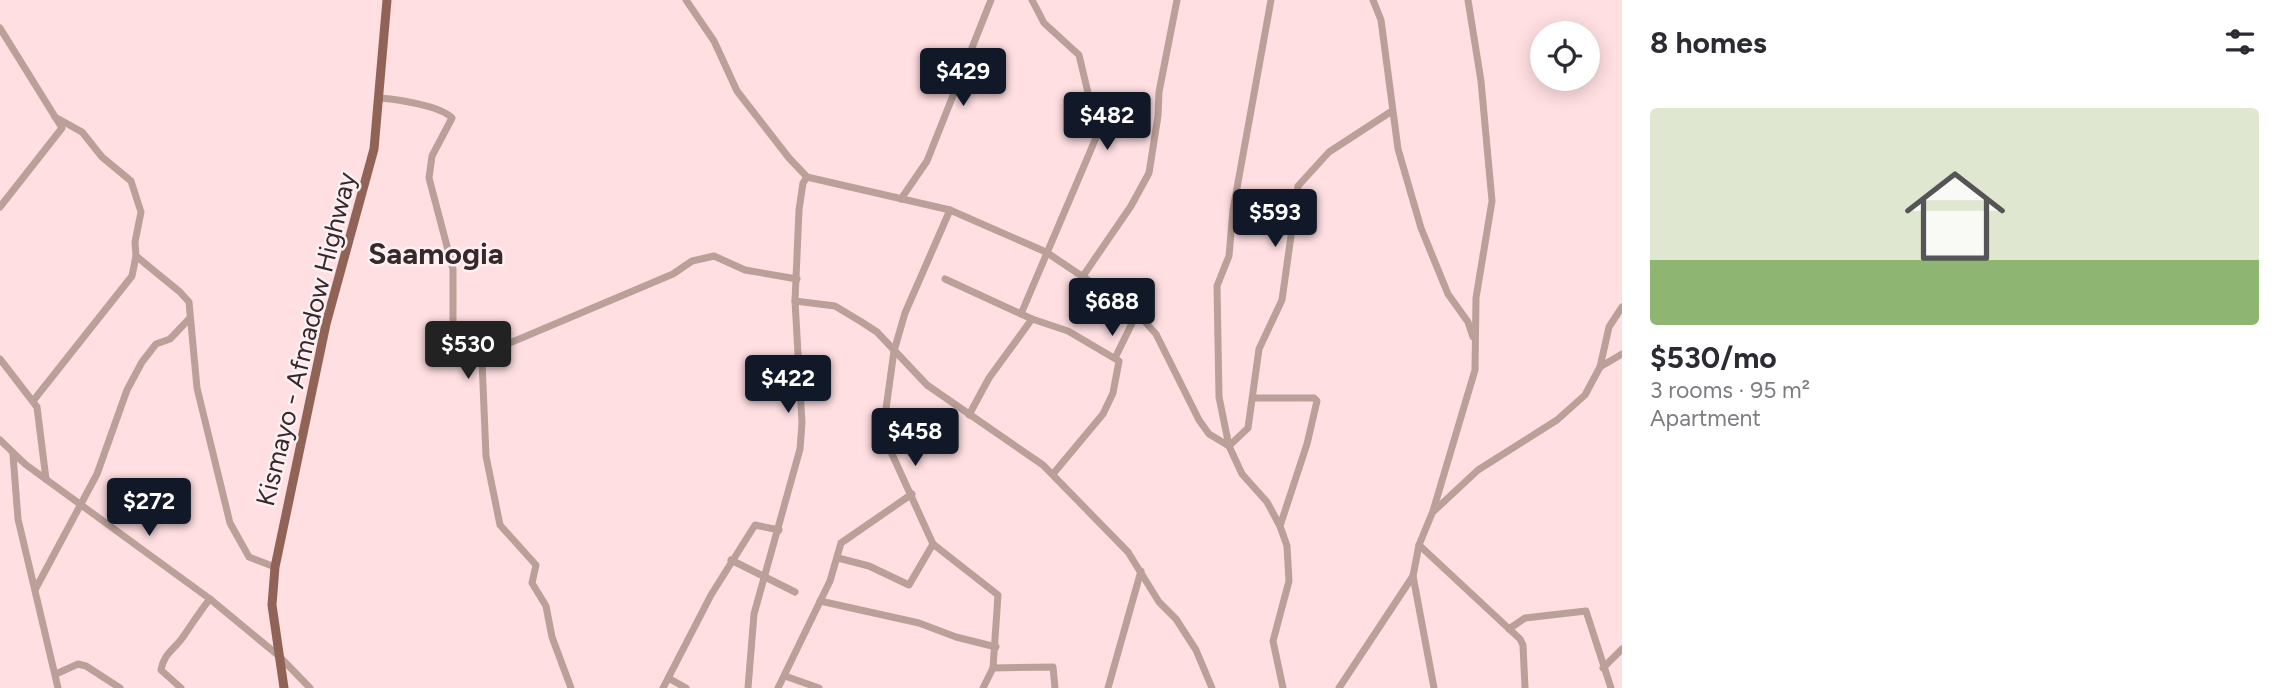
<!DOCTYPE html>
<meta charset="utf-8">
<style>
body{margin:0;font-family:Figtree,sans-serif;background:#f2f2f3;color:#2b2b33;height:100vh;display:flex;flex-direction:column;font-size:26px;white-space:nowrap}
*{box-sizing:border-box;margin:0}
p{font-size:23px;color:#7c7c81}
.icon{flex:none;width:38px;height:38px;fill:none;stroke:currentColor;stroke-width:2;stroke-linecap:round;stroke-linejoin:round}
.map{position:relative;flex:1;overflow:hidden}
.drawer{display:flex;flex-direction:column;background:#fff;width:665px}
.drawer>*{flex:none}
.tools{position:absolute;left:1530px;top:21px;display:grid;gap:14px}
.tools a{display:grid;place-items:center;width:70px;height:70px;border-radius:50%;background:#fff;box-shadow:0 4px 18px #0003;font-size:35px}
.price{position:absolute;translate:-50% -60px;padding:0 16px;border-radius:7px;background:#111827;color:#fff;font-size:23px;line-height:46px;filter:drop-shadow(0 2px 4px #0008)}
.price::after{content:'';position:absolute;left:50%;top:42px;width:21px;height:16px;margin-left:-10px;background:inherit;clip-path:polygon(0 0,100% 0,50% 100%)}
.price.current{background:#222;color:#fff}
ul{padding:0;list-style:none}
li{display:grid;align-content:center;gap:14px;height:371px;padding:0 28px}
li+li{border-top:2px solid #e1e1e2}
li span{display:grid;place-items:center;height:217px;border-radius:7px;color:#555}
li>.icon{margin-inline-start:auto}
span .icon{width:126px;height:126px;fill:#fffc;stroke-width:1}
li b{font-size:30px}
h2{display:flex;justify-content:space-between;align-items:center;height:84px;padding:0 28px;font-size:30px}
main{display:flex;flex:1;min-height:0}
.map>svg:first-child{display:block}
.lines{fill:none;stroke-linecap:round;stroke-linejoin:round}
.minor{stroke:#baa098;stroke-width:7}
.major{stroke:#916356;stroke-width:9}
.labels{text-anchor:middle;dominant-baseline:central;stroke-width:5;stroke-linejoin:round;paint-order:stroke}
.street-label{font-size:26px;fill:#35292b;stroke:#fff1f3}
.quarter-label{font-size:30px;font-weight:bold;fill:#35292b;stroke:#fff1f3}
</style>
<main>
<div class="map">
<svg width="1622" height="688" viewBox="0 0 1622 688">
<rect width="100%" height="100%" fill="#ffdfe2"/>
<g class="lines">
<g class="minor">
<polyline points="686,0 714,41 737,91 789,158 807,177 950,210 1046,252 1137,313 1156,334 1199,420 1209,434 1229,446 1242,474 1267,502 1280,526 1287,546 1289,581 1273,641 1283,688"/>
<polyline points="1271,0 1233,210 1229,256 1217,286 1219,397 1229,446 1248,428 1259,349 1282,300 1298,186 1329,152 1392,111"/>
<polyline points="1373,0 1381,20 1398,149 1421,228 1448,294 1468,322 1473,337"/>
<polyline points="0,28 62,128 0,207"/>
<path d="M379 98C397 99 441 106 452 118L432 156 429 178 453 269V327L472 335 482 361 486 456 500 525 536 565 532 583 546 606 552 637 571 688"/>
<polyline points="55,117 82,132 102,157 131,181 141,212 135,242 136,256 180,292 189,302 197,388 230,523 249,557 275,567"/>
<polyline points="901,199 927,161 991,0"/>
<polyline points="950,210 905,313 894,351 885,416 892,454 933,544 998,595 993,668 983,688"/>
<polyline points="1083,276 1131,206 1149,173 1158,116 1159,92 1177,0"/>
<polyline points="945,279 1032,319 1068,331 1119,361 1113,393 1103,414 1053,474"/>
<polyline points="795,301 835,306 860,321 877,332 927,385 1043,465 1128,552 1159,602 1176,619 1196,650 1212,688"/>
<polyline points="1021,314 1101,126 1090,101 1079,55 1044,23 1032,0"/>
<polyline points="478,349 505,345 673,274 692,261 714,256 745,270 797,279"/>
<polyline points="1116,356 1137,313"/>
<polyline points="0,359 37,407 46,479"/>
<polyline points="1600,367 1609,327 1622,307"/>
<polyline points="1254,398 1314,398 1317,401 1307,444 1280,526"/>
<polyline points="33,401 132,276 136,256"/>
<polyline points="969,415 989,378 1032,319"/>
<polyline points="0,440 25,464 210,599 279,656 310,688"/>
<polyline points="13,455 18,519 58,688"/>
<polyline points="1434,511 1478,470 1557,420 1585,395 1600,367 1622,354"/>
<polyline points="1419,545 1520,639 1523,645 1525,688"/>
<polyline points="838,558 869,566 909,585 933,544"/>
<polyline points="731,560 795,592"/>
<polyline points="1413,576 1434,688"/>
<polyline points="36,588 97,474 127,390 142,362 156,344 170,339 189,319"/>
<polyline points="820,601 919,623 956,637 996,647"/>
<polyline points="1509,629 1525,618 1586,611 1611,688"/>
<polyline points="993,668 1053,667 1055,688"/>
<polyline points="1603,668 1622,649"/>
<polyline points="56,674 78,664 86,666 120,688"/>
<polyline points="785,676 819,688"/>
<polyline points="670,679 686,688"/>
<path d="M181 688 161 670C164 653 174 650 183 637 192 624 200 611 210 599"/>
<polyline points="663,688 711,595 755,525 779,530"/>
<polyline points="748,688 754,614 800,449 802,423 795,301 799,210 803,183 807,177"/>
<polyline points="778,688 830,581 841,543 912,494"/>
<polyline points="1108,688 1141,571"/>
<polyline points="1339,688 1413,576 1419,545 1433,511 1475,370 1476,298 1492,201 1481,81 1468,0"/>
</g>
<polyline class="major" points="284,688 272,605 275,567 326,324 374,149 387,0"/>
</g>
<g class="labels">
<g class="street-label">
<text transform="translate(306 339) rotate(-76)">Kismayo - Afmadow Highway</text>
</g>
<g class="quarter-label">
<text x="436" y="253">Saamogia</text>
</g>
</g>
</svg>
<div class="tools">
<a><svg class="icon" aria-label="locate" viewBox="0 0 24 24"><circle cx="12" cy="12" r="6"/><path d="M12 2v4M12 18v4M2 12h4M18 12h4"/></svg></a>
</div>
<b class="price" style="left:963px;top:108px">$429</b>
<b class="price" style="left:1107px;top:152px">$482</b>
<b class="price" style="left:1275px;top:249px">$593</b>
<b class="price" style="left:1112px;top:338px">$688</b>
<b class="price current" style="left:468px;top:381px">$530</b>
<b class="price" style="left:788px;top:415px">$422</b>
<b class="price" style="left:915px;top:468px">$458</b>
<b class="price" style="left:149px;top:538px">$272</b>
</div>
<section class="drawer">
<h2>8 homes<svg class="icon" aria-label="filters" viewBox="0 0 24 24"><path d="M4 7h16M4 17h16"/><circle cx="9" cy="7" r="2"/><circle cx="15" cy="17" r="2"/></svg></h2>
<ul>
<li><span style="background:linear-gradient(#dfe7d0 70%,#8fb573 0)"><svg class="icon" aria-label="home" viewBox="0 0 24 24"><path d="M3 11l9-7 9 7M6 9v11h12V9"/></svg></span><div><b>$530/mo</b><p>3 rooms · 95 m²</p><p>Apartment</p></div></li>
</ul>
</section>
</main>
